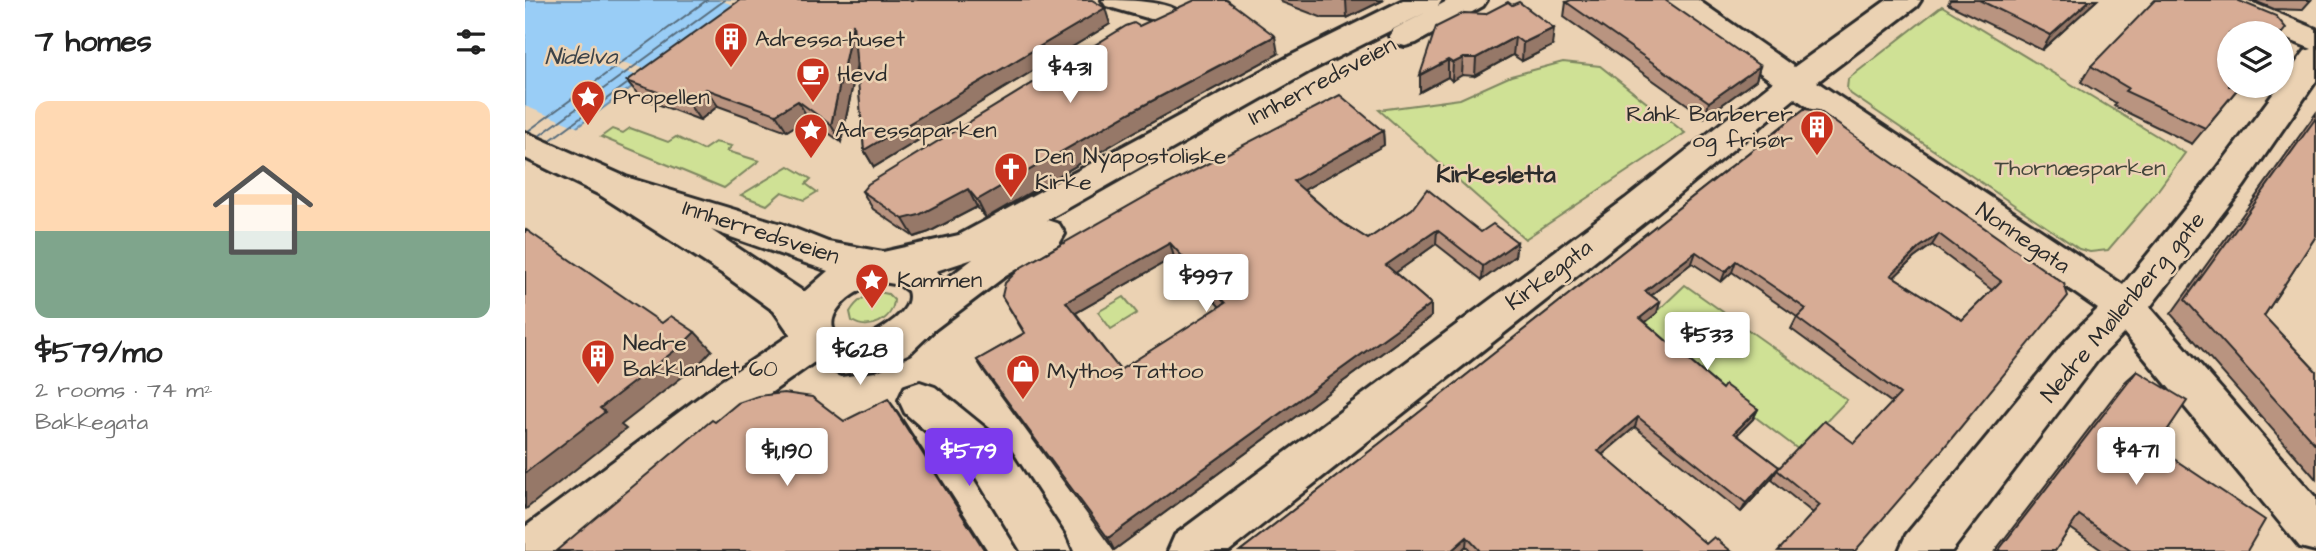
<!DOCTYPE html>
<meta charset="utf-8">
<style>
body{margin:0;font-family:"Architects Daughter",sans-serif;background:#f2f2f2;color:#222;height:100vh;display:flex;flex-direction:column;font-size:26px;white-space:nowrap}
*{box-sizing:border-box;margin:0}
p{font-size:23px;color:#767676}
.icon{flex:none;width:38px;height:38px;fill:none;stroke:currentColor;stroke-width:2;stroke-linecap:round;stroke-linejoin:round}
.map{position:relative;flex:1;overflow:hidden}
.drawer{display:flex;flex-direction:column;background:#fff;width:525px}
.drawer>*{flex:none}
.tools{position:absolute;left:1692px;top:21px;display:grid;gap:14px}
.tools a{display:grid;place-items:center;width:77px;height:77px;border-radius:50%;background:#fff;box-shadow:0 2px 5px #0004;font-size:35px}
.price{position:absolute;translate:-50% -60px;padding:0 16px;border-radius:7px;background:#fff;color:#222;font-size:23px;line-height:46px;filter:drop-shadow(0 2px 4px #0008)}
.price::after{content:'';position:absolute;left:50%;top:42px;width:21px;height:16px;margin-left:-10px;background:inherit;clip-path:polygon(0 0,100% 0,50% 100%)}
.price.current{background:#7c3aed;color:#fff}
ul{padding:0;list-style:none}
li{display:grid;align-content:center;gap:14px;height:371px;padding:0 35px}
li span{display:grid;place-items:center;height:217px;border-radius:14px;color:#555}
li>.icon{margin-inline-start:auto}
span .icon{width:126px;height:126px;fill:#fffc;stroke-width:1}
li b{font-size:30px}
h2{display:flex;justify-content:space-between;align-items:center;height:84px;padding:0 35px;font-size:30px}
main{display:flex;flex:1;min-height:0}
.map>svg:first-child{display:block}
.green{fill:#cfe195;stroke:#7d8660;stroke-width:2}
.water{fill:#99cdf6;stroke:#6d8ca5;stroke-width:2}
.pier{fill:#ebd2b3}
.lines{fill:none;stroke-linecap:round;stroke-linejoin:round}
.shore{stroke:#576c7c;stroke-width:2}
.minor-casing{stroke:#2b2b2b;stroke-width:6}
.major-casing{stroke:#2b2b2b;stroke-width:6}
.minor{fill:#ebd2b3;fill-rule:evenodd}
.major{fill:#ebd2b3;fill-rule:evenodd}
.wall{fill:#b99480;stroke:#2b2b2b;stroke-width:2;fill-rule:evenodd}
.shaded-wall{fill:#967868;stroke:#2b2b2b;stroke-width:2}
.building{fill:#d7ac95;stroke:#2b2b2b;stroke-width:2;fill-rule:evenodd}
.labels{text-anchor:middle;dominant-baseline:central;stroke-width:5;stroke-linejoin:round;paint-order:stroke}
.poi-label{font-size:23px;fill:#2b2b2b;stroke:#ebd2b3;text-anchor:start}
.street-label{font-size:23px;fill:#2b2b2b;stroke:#ebd2b3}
.park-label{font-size:23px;fill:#44463b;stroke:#ebd2b3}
.water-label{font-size:24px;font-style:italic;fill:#3c4349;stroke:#ebd2b3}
.neighbourhood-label{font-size:24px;font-weight:bold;fill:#2b2b2b;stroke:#ebd2b3}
</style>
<main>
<section class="drawer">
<h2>7 homes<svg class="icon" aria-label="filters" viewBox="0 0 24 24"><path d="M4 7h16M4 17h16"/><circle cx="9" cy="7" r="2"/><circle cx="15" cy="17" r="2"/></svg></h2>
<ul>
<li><span style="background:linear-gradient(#ffd9b3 60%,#7fa58c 0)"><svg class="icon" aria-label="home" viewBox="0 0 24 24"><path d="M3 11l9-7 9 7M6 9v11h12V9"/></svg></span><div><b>$579/mo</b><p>2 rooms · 74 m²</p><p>Bakkegata</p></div></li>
</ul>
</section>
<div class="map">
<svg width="1791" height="551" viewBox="0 0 1791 551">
<rect width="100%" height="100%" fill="#ebd2b3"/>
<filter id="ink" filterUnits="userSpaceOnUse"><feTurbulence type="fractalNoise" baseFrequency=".0143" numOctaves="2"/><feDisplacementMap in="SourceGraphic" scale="14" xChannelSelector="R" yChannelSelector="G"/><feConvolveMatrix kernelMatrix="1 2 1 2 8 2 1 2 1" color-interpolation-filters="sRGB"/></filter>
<g filter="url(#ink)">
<g class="green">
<polygon points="1417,6 1660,153 1625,201 1583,250 1565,252 1554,249 1326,94 1322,89 1323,79"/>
<polygon points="1038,62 1075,66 1160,133 1000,239 854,110 935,99 986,76"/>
<polygon points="105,128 143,142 151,137 178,150 190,142 207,146 202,151 234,161 199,188 76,137 87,129 98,133"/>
<polygon points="264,166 286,179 281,184 292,192 279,200 257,192 242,205 216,195"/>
<polygon points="1160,285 1322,400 1274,450 1114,329"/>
<path d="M354 292 363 294 369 300C368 320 344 332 327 321L325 312C332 300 340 296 354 292Z"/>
<polygon points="599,297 612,313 586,329 573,312"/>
</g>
<polygon class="water" points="0,0 226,0 0,165"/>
<g class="pier">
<polygon points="193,0 226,0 121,78 29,51 38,45 121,69 209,5"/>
<polygon points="0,106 54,128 62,122 65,124 0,169"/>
</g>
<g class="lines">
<g class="shore">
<polyline points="3,131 182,0"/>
<polyline points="14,136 200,0"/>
<polyline points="24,141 102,84"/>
</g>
<g class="minor-casing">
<g id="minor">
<path d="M577 0C599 0 645 0 658 15L654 22 643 24 581 6Z"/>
<polygon points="1138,0 1173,0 1269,67 1362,0 1396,0 1392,6 1292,82 1598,285 1692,169 1754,86 1757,86 1757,82 1780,51 1787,49 1757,37 1757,33 1748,33 1684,6 1680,0 1721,0 1791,29 1791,81 1718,187 1625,307 1791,498 1791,551 1775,547 1599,333 1572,361 1427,551 1374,551 1381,535 1544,337 1573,309 1270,98 1126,217 704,551 643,551 650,535 1100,199 1248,82 1142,6"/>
<polygon points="288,324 302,329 308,341 302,353 226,407 42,551 0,551 0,527 196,381 274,329"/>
<polygon points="395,382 410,387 479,443 539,535 546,551 496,551 447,471 380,413 374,400 380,387"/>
</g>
</g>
<g class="major-casing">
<path id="major" d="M878 0H917L913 6 924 0H962L958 6 891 43 880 46 869 43 864 36 869 29 902 12 787 70 522 220 534 224 540 234 534 244 479 277 409 330 385 353 350 369 316 374 283 360 249 311 198 274 75 195 0 158V132L101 177 260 225 303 242 358 252 434 235 765 56ZM186 230 303 271 279 292ZM448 259 419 281 411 271ZM358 282 375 285 383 291C387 303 378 312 370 319 301 374 278 303 358 282Z"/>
</g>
<use href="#minor" class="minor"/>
<use href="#major" class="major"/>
</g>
<g class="wall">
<polygon points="755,0 859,0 822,18 798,18 756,2"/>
<polygon points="1425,0 1572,0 1517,50 1423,4"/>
<polygon points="1727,0 1786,0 1777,10 1749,9"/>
<polygon points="1041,2 1235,66 1231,80 1180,117 1039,17"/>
<polygon points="939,13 1027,46 997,61 988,55 950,76 937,75 927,81 923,77 895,92"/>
<polygon points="585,24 349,167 339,150 332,65 316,142 283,118 262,131 193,106 175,120 116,98 102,81"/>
<polygon points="614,26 753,54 611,131 461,218 452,207 404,232 389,237 348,209 337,191"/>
<polygon points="1566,66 1715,86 1667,144 1589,106 1591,103 1556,82"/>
<path d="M1279 109 1539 284 1288 513 1247 480 1248 477 1216 512 1110 427 1077 455 1181 544 1206 551H946L941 546 936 551H715L854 444ZM1407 245 1467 290 1437 320 1369 277 1389 258ZM1167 263 1196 282 1207 272 1272 317 1266 329 1367 403 1329 443 1254 467 1212 435 1228 419 1233 409 1197 389 1120 322 1132 313 1135 302 1126 295Z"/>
<polygon points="1791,113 1791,236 1739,316 1791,371 1791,479 1646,314"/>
<path d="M858 131 859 145 779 190 813 220 843 239 887 209 956 232 992 242 990 256 957 280 911 244 870 273 906 304V317L589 550 460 373 452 360 499 333 477 296ZM649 257 695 307 595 370 551 313Z"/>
<polygon points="1612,371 1631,447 1722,551 1578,551 1545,528 1530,551 1470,551 1600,382"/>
</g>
<g class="shaded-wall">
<polygon points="821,0 859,0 822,18"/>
<polygon points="1565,0 1572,0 1517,50 1526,35"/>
<polygon points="580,8 585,24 349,167 339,150"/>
<polygon points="328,23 337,40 316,142 306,125"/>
<polygon points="1029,28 1027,46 997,61 998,43"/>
<polygon points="750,36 753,54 611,131 461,218 452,200 606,112"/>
<polygon points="990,37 988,55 950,76 951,58"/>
<polygon points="938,58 937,75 927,81 928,63"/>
<polygon points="923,60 923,77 895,92 895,75"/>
<polygon points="1235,66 1231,80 1180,117 1184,102"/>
<polygon points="181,89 193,106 175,120 163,103"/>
<polygon points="273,101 283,118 262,131 251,114"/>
<polygon points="858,131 859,145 770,195 768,181"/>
<polygon points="443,189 452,207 404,232 389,237 378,219"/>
<polygon points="912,230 911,244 862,279 861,265"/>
<polygon points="1414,234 1407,245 1389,258 1360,286 1366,275 1395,247"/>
<polygon points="992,242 990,256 957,280 958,266"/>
<polygon points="645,243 649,257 547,315 541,302"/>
<polygon points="1171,252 1167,263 1117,302 1120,291"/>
<polygon points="1211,261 1207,272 1196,282 1200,272"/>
<polygon points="1135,302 1132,313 1112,329 1115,318"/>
<polygon points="906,304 906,317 589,550 583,538"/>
<polygon points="170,332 187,350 175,363 96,425 101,429 1,509 0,508 0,473 75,408"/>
<polygon points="363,399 373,412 462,551 460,551"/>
<polygon points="1233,409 1228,419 1205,442 1209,433"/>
<polygon points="1113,417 1110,427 1071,460 1073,451"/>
<polygon points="1254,467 1248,477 1216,512 1221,503"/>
<polygon points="942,537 941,546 936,551 926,551"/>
</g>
<g class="building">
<polygon points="215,0 567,0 580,8 339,150 328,23 306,125 273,101 251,114 181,89 163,103 102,81"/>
<polygon points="670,0 702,0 750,36 606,112 452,200 443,189 394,215 378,219 337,191 343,184 601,26 609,23 614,26"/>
<polygon points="1046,0 1140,0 1235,66 1184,102 1041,2"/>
<polygon points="1454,0 1565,0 1526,35"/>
<polygon points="1630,0 1712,0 1751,16 1761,28 1757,33 1704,33 1704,86 1715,86 1680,128 1600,91 1603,88 1566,66"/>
<polygon points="983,2 987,5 994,2 1029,28 998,43 990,37 951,58 938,58 928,63 923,60 895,75 911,27 939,13 960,14"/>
<path d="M815 95 858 131 768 181 813 220 843 239 887 209 902 189 956 232 968 224 992 242 958 266 912 230 861 265 906 304 583 538 452 360 500 333 477 296 480 283 495 268 632 190ZM645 243 700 303 595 370 541 302Z"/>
<path d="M1279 109 1294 111 1539 284 1543 296 1417 450 1330 551H1253L1295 505 1252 470 1299 421 1329 443 1375 394 1272 318 1281 309 1211 261 1200 272 1171 252 1120 291 1135 302 1115 318 1197 389 1200 385 1233 409 1209 433 1254 467 1221 503 1113 417 1073 451 1181 544 1189 537 1206 551H955L942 537 926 551H715L854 444ZM1414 234 1476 281 1437 320 1366 275 1395 247Z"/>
<polygon points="1791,118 1791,236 1739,316 1791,371 1791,445 1660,300"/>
<polygon points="0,229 137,323 146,316 170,332 157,345 75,408 80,412 0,473"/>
<polygon points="1612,371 1662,401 1631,447 1740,520 1722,551 1606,551 1554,515 1530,551 1473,551"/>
<polygon points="259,393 287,397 319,421 363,399 460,551 31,551 187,420 190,422 213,403 233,396"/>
</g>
</g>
<defs>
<g id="building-pin" transform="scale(1.75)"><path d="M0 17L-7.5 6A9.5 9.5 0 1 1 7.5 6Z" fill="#c8321e" stroke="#ebd2b3"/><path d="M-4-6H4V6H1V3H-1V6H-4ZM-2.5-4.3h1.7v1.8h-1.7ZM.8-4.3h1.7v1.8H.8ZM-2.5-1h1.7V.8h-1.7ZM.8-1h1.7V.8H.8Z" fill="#fff"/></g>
<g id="cafe-pin" transform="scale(1.75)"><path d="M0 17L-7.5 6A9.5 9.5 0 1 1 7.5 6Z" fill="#c8321e" stroke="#ebd2b3"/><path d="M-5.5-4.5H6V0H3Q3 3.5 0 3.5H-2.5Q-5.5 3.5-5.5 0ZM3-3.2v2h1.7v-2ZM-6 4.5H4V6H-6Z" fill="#fff"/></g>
<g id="sight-pin" transform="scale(1.75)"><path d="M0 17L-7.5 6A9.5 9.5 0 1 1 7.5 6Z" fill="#c8321e" stroke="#ebd2b3"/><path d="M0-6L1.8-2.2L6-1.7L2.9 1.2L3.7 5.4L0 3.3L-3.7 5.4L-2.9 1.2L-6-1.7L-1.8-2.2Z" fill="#fff"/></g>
<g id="church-pin" transform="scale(1.75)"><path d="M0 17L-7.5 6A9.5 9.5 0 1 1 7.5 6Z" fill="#c8321e" stroke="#ebd2b3"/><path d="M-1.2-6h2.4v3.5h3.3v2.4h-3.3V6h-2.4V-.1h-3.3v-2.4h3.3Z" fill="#fff"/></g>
<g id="shop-pin" transform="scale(1.75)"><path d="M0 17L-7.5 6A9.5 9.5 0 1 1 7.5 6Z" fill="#c8321e" stroke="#ebd2b3"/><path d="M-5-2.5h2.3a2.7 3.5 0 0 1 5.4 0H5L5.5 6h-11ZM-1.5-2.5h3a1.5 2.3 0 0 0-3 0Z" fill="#fff"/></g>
</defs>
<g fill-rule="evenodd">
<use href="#building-pin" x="206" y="39"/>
<use href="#cafe-pin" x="288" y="74"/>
<use href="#sight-pin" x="63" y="97"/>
<use href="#building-pin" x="1292" y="127"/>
<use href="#sight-pin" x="286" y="130"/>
<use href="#church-pin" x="486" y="169"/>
<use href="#sight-pin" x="347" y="280"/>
<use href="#building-pin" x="73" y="356"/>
<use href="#shop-pin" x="498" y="371"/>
</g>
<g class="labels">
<g class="poi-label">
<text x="230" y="39">Adressa-huset</text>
<text x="312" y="74">Hevd</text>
<text x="88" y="97">Propellen</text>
<text x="1268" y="114" text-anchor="end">Ráhk Barberer<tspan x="1268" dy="26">og frisør</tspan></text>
<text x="310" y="130">Adressaparken</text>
<text x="510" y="156">Den Nyapostoliske<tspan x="510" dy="26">Kirke</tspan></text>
<text x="372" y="280">Kammen</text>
<text x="98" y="343">Nedre<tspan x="98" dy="26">Bakklandet 60</tspan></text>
<text x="522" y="371">Mythos Tattoo</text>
</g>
<g class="street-label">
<text transform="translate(797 81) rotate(-28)">Innherredsveien</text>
<text transform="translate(236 232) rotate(18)">Innherredsveien</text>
<text transform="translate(1498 238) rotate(34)">Nonnegata</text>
<text transform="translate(1024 275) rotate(-37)">Kirkegata</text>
<text transform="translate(1598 307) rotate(-50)">Nedre Møllenberg gate</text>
</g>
<g class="park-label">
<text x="1555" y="168">Thornæsparken</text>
</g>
<g class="water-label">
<text x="56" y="57">Nidelva</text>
</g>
<g class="neighbourhood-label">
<text x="971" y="175">Kirkesletta</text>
</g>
</g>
</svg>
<div class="tools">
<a><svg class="icon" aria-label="layers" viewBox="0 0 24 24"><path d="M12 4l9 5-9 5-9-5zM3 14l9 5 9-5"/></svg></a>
</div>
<b class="price" style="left:545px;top:105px">$431</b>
<b class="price" style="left:681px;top:314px">$997</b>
<b class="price" style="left:1182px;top:372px">$533</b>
<b class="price" style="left:335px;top:387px">$628</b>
<b class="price" style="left:1611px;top:487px">$471</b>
<b class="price" style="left:262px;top:488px">$1,190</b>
<b class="price current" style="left:444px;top:488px">$579</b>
</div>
</main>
